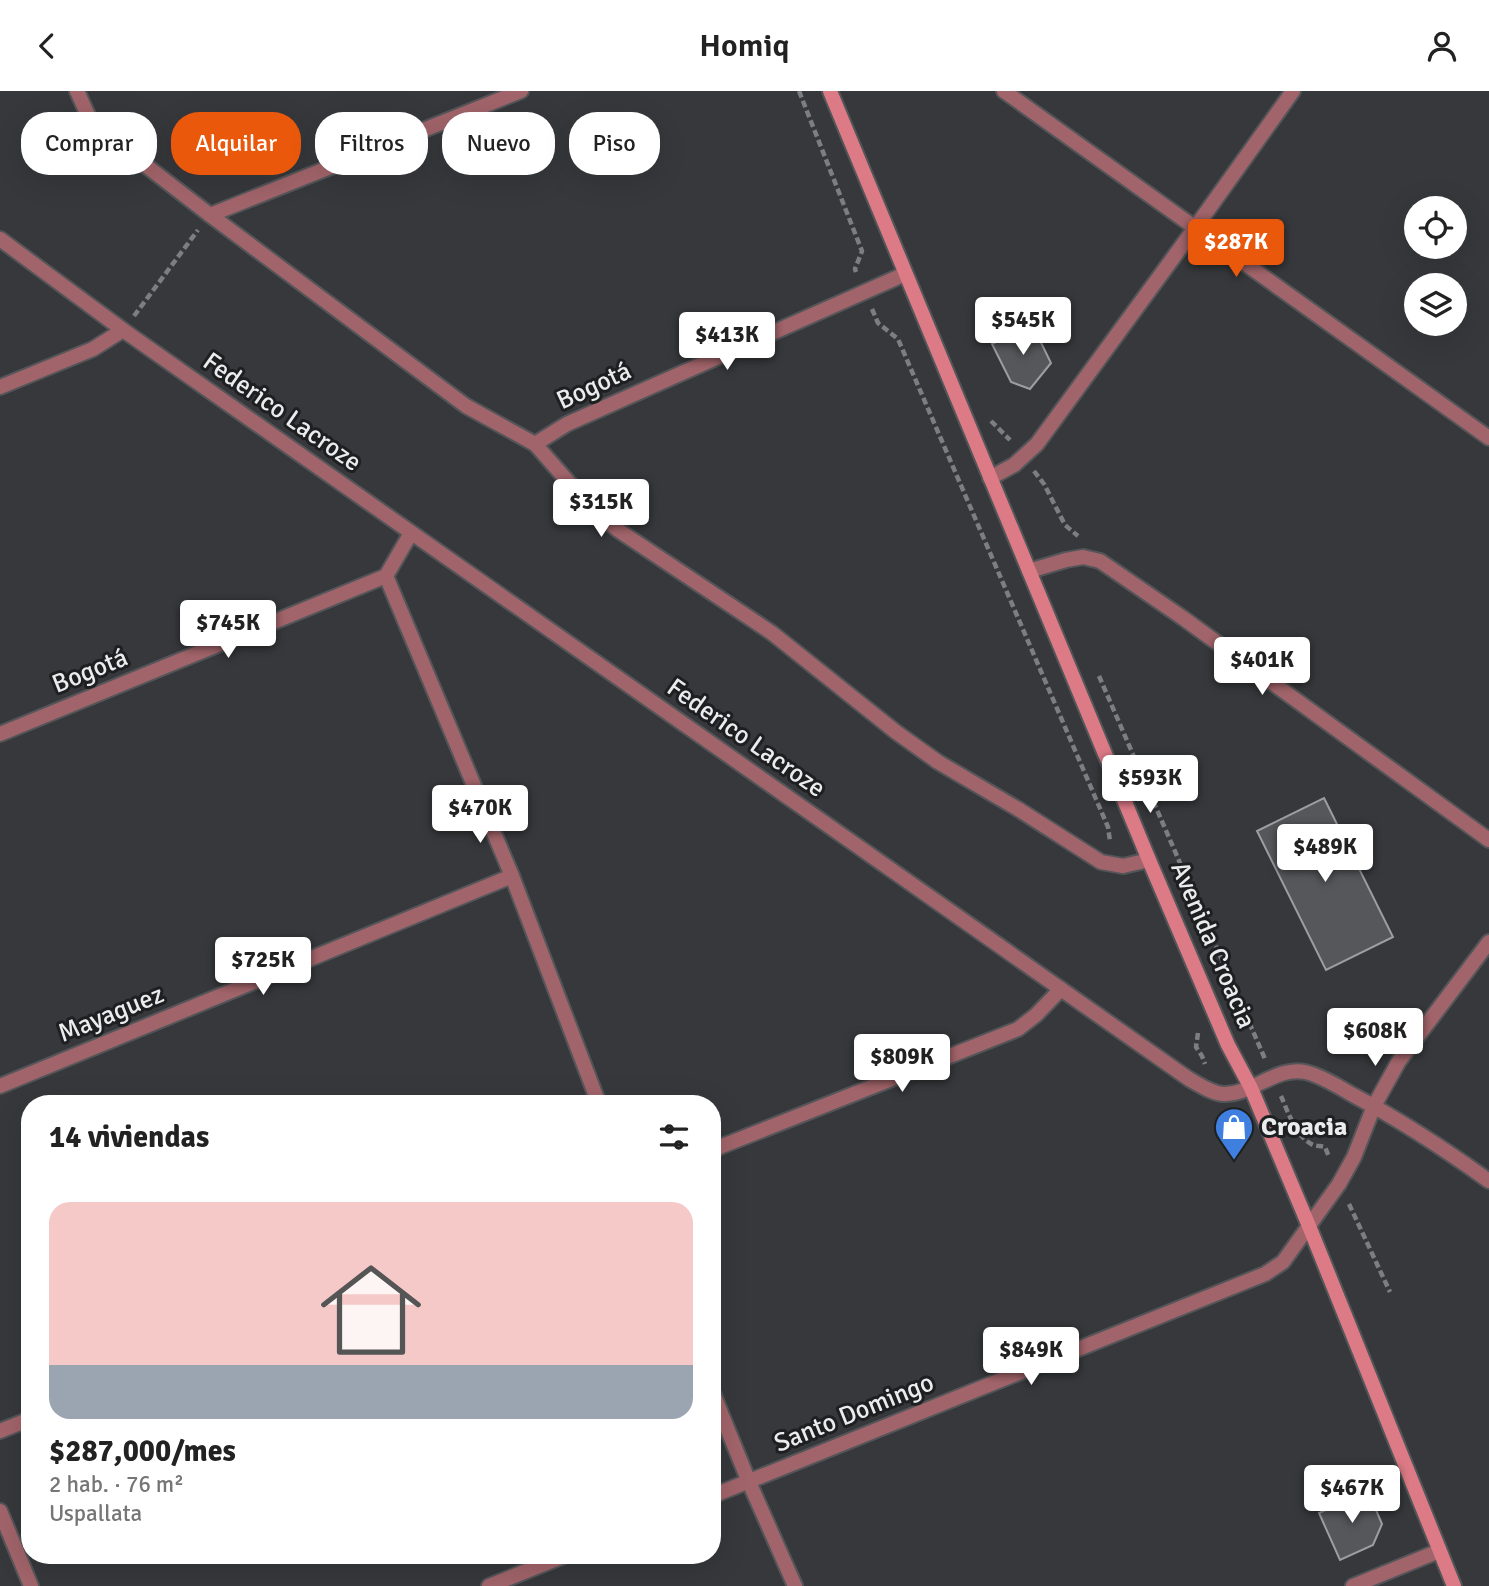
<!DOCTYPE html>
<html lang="es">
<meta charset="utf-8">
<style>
body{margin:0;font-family:Signika,sans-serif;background:#f2f2f2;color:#222;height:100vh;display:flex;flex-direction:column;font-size:26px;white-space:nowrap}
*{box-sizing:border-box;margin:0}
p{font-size:23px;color:#767676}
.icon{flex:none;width:38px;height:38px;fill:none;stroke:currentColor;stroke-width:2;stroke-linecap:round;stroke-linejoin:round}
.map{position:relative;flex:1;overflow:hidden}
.side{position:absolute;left:21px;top:1004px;width:700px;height:469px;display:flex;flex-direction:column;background:#fff;border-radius:28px;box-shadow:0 7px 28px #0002}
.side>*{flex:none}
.hud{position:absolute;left:21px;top:21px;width:700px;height:63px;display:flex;gap:14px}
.controls{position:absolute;left:1404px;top:105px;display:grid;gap:14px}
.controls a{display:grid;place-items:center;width:63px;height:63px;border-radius:50%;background:#fff;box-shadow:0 7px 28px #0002;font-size:35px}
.price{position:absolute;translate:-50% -60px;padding:0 16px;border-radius:7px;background:#fff;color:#222;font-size:23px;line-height:46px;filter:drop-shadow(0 2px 4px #0008)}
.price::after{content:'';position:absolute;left:50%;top:42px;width:21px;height:16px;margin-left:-10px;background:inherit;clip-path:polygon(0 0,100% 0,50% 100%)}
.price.selected{background:#ea580c;color:#fff}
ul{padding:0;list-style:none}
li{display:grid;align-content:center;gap:14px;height:371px;padding:0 28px}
li span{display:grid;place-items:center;height:217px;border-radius:21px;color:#555}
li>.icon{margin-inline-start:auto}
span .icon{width:126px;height:126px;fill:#fffc;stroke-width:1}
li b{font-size:30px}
h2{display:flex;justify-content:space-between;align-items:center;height:84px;padding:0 28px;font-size:30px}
.pill{padding:0 24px;border-radius:28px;background:#fff;box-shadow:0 7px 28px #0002;font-size:24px;line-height:63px}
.pill.selected{background:#ea580c;color:#fff}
header{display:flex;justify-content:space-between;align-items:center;height:91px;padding:0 28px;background:#fff;font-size:32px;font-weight:600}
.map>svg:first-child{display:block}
.building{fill:#56575a;stroke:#9c9ea1;stroke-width:2}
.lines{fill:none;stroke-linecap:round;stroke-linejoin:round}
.minor-casing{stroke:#535558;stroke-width:18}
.tertiary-casing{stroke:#535558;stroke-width:18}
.secondary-casing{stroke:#535558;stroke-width:18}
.path{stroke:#7d7e81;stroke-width:4.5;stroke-dasharray:7 3.5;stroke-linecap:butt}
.minor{stroke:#a1646a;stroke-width:14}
.tertiary{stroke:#a1646a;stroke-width:14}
.secondary{stroke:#dc7a85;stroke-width:14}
.labels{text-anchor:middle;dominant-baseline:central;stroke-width:6;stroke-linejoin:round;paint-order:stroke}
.street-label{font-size:26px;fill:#ebecee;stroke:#1e1f20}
.poi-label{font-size:26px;font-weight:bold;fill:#ebecee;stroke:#1e1f20;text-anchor:start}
</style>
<header><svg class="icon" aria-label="back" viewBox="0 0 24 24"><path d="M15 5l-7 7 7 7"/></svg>Homiq<svg class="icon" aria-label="person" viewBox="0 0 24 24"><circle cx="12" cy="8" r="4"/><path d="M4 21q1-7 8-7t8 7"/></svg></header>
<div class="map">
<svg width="1489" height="1495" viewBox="0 0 1489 1495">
<rect width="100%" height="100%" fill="#36383b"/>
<g class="building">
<polygon points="1032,233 1051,272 1030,298 1011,291 992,253"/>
<polygon points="1324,707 1393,846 1326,879 1257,740"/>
<polygon points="1368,1400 1382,1433 1373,1454 1340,1469 1319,1422"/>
</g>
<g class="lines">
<g class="minor-casing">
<g id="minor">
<polyline points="77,0 92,33 210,124 466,315 535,353 593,419 618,439 772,542 896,641 938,671 1018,718 1101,771 1123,775 1149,769"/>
<polyline points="1004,0 1489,347"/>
<polyline points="210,124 521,0"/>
<path d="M0 148 123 239 1189 988C1200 994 1211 1002 1223 1003 1252 1004 1276 975 1305 981 1320 984 1339 996 1353 1004 1400 1029 1446 1059 1489 1090"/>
<polyline points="0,296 93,258 123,239"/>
<polyline points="535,353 567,333 905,183"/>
<polyline points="990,387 1014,374 1037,353 1195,137 1293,0"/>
<polyline points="1029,480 1066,469 1083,466 1100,470 1183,527 1489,749"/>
<polyline points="386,485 512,785 599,1013"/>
<polyline points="0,643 386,485 411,442"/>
<polyline points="0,995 512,785"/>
<polyline points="712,1059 1018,938 1036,924 1061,898"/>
<polyline points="712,1300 749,1391 795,1495"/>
<polyline points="0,1340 30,1328"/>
<polyline points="712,1405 1265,1183 1283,1171 1339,1093 1354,1066 1374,1015 1399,970 1489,851"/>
<polyline points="0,1420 31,1495"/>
<polyline points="489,1495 564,1465"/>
</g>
</g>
<g class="tertiary-casing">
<polyline id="tertiary" points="1353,1495 1439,1460"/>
</g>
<g class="secondary-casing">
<polyline id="secondary" points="830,0 1149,769 1228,954 1251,997 1309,1135 1454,1495"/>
</g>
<g class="path">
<polyline points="799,0 862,160 855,178 856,181"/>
<polyline points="872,218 878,232 898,248 1108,736 1110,750"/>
<polyline points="134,225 198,139"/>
<polyline points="991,330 1010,349"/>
<polyline points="1034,380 1044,393 1065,434 1078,445"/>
<polyline points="1099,585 1265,968"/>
<polyline points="1198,942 1196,956 1202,965 1205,973"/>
<path d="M1281 1005C1288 1021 1296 1046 1313 1054 1317 1055 1321 1055 1325 1056L1329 1066"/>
<polyline points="1349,1113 1390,1201"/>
</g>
<use href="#minor" class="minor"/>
<use href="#tertiary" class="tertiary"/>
<use href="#secondary" class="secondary"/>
</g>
<defs>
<g id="shop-pin" transform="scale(2.0125)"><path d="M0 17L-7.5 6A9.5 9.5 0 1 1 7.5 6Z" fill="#3f7fe0" stroke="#1e1f20"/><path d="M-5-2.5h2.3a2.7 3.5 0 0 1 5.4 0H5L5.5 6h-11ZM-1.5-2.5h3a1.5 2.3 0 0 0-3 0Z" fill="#fff"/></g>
</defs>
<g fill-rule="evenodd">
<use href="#shop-pin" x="1234" y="1036"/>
</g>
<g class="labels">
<g class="street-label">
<text transform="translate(594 295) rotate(-25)">Bogotá</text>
<text transform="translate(282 321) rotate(35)">Federico Lacroze</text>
<text transform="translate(90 580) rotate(-22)">Bogotá</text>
<text transform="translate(746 647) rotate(35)">Federico Lacroze</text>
<text transform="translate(1213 854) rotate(67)">Avenida Croacia</text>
<text transform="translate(111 923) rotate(-22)">Mayaguez</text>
<text transform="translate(854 1322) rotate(-22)">Santo Domingo</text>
</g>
<g class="poi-label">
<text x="1261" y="1036">Croacia</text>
</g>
</g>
</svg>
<div class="controls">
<a><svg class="icon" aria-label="locate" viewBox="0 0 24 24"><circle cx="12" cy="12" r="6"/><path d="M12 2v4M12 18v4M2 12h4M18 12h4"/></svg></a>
<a><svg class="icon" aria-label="layers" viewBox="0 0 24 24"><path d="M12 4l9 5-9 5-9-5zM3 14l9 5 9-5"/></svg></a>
</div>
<b class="price selected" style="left:1236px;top:188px">$287K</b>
<b class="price" style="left:1023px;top:266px">$545K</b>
<b class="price" style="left:727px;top:281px">$413K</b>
<b class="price" style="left:601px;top:448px">$315K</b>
<b class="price" style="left:228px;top:569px">$745K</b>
<b class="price" style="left:1262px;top:606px">$401K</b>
<b class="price" style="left:1150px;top:724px">$593K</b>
<b class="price" style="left:480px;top:754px">$470K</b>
<b class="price" style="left:1325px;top:793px">$489K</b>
<b class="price" style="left:263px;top:906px">$725K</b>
<b class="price" style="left:1375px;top:977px">$608K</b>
<b class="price" style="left:902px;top:1003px">$809K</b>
<b class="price" style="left:1031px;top:1296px">$849K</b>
<b class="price" style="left:1352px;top:1434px">$467K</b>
<div class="hud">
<a class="pill">Comprar</a>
<a class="pill selected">Alquilar</a>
<a class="pill">Filtros</a>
<a class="pill">Nuevo</a>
<a class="pill">Piso</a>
</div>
<section class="side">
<h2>14 viviendas<svg class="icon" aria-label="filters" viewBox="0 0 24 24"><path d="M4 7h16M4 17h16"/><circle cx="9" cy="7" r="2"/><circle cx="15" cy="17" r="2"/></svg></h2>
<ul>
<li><span style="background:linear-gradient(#f6c9c9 75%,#9aa5b1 0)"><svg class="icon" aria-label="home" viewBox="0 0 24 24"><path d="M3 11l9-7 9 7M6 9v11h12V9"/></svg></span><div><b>$287,000/mes</b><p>2 hab. · 76 m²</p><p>Uspallata</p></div></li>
</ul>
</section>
</div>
